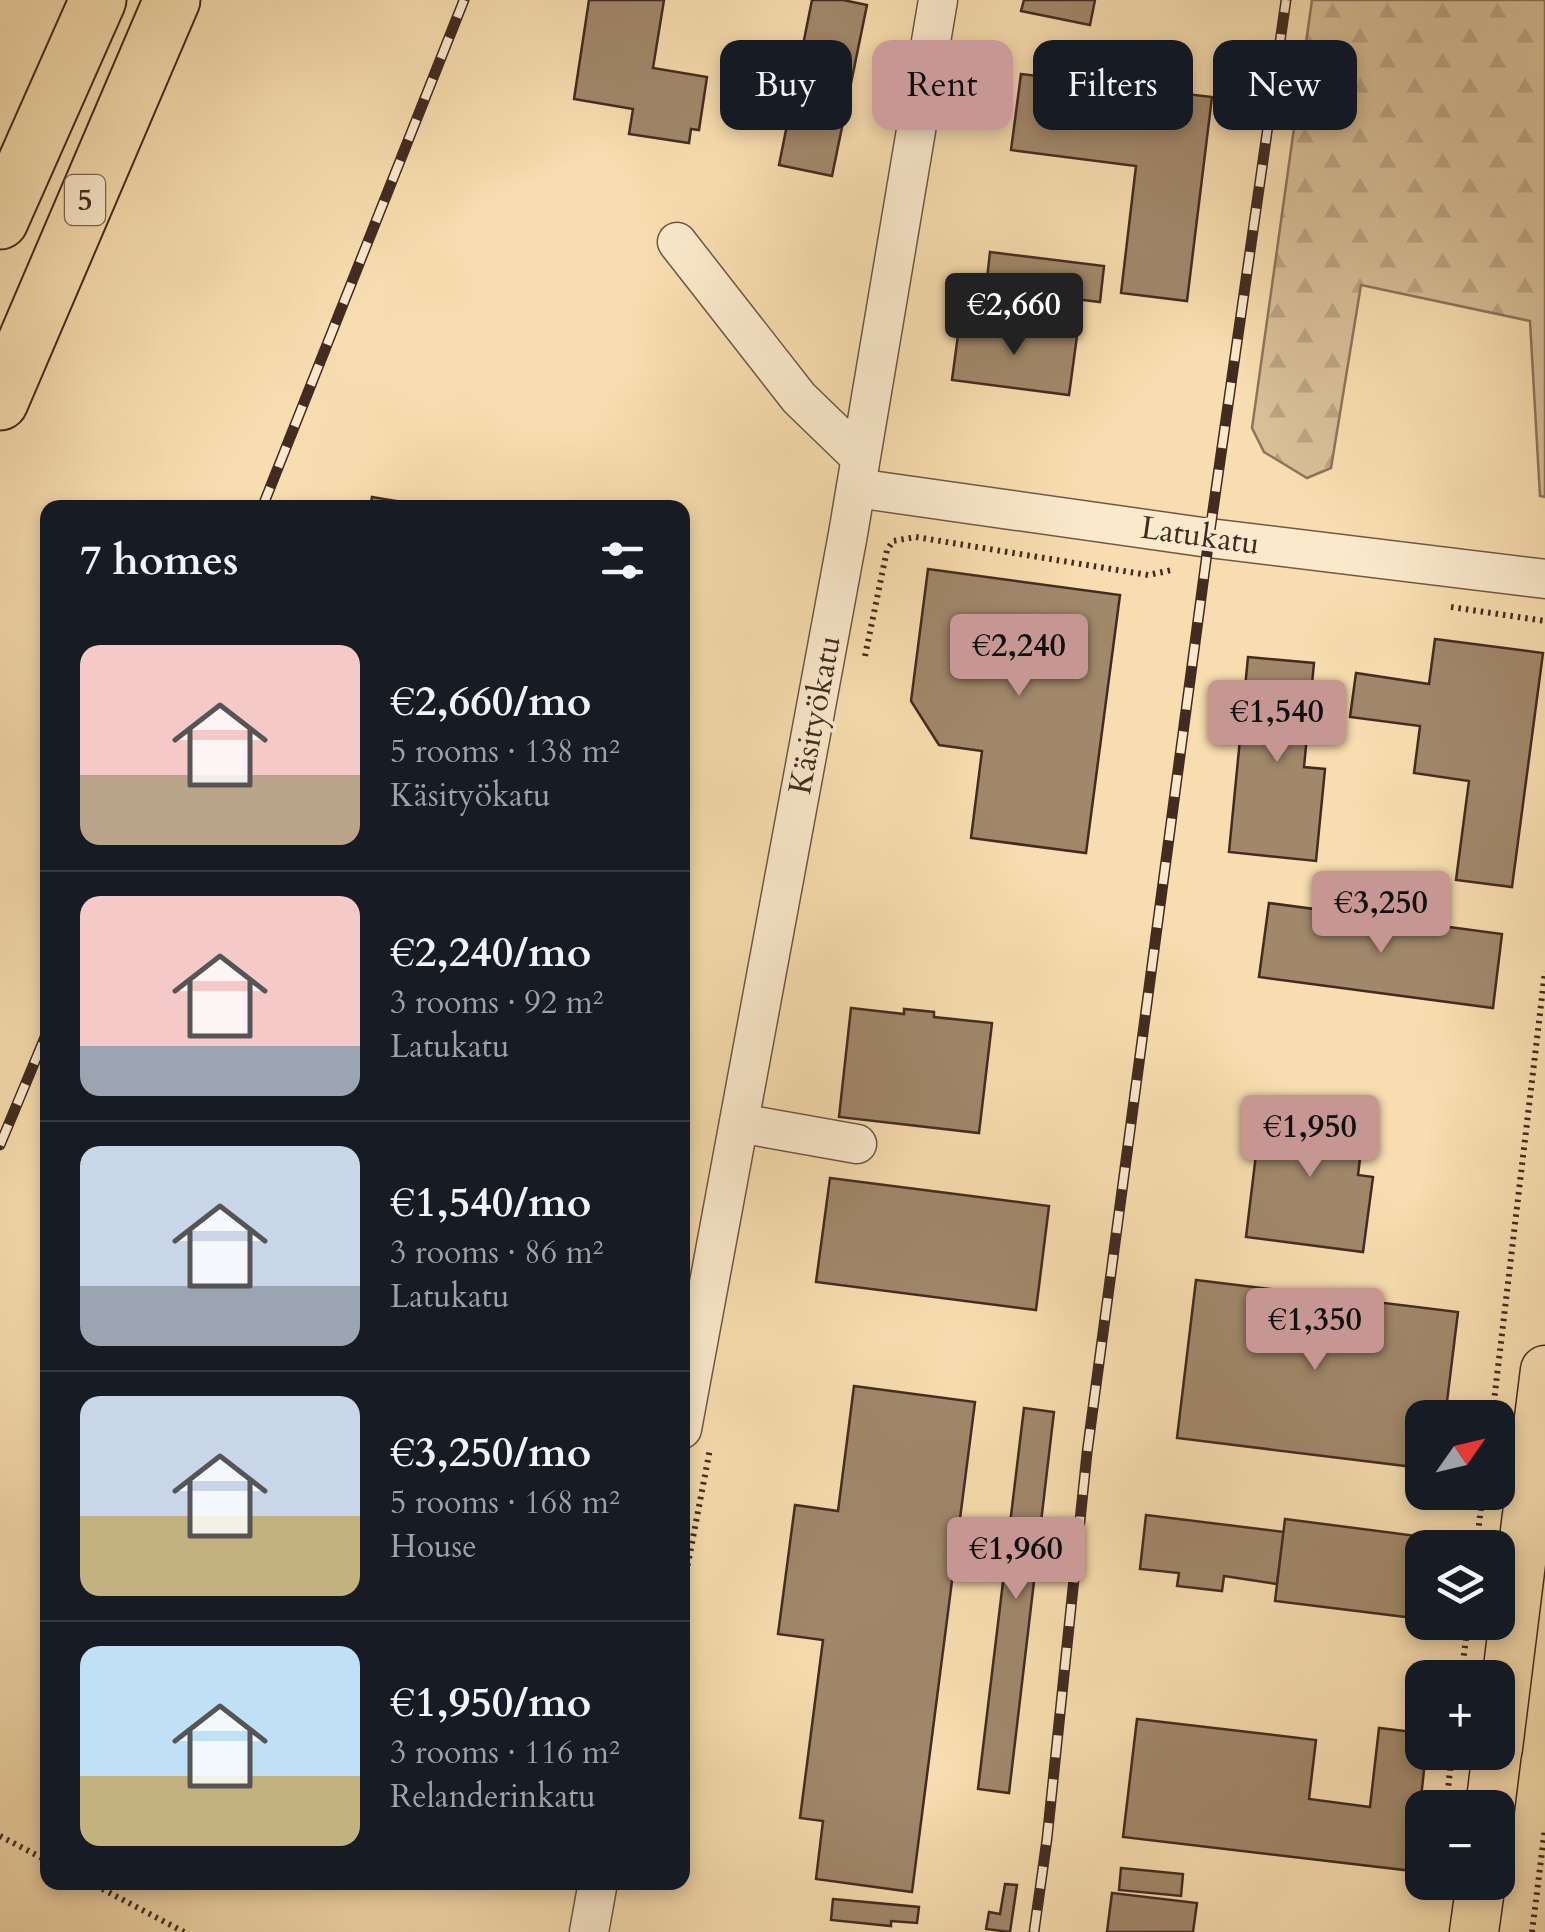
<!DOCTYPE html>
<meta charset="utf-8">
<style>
body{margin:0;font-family:Cardo,serif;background:#20242c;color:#f1f3f6;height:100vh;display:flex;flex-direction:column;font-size:38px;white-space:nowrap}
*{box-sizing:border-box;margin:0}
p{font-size:32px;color:#9ea1a6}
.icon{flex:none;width:55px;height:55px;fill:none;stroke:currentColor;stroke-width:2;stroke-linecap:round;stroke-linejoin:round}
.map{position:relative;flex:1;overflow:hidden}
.panel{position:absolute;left:40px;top:500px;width:650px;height:1390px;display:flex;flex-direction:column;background:#171b24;border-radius:20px;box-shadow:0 5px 15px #0003}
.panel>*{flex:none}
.hud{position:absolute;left:720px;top:40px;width:675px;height:90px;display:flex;gap:20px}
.needle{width:65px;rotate:56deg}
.tools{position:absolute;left:1405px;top:1400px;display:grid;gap:20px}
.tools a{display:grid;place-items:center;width:110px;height:110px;border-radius:20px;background:#171b24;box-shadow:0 5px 15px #0003;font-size:50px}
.price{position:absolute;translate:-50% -85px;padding:0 22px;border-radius:10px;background:#c59692;color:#111;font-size:32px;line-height:65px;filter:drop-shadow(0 2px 5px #0008)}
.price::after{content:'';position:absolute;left:50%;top:60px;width:30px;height:22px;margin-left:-15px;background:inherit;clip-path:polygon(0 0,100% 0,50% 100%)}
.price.on{background:#222;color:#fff}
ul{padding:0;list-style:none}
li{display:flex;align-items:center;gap:30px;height:250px;padding:0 40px}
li+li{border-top:2px solid #363941}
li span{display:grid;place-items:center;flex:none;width:280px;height:200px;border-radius:20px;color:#555}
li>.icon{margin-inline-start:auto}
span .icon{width:120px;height:120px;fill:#fffc;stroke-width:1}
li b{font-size:42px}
h2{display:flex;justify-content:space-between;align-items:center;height:120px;padding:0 40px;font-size:42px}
.tag{padding:0 35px;border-radius:20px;background:#171b24;box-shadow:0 5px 15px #0003;font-size:35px;line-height:90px}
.tag.on{background:#c59692;color:#111}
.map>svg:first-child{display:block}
.forest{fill:url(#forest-firs);stroke:#8e755c;stroke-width:2.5}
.building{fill:#a1886b;stroke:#432b22;stroke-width:2.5}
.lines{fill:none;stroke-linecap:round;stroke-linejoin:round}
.minor-casing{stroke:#705845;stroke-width:41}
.major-casing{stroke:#432b22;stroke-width:51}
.highway-casing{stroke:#432b22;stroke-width:59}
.path{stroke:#432b22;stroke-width:6;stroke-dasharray:2.5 5;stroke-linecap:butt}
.minor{stroke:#fae9cb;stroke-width:38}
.major{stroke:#f7ddaf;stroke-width:48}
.highway{stroke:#f7ddaf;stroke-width:55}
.rail-casing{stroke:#432b22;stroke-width:11}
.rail{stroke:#fae9cb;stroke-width:8;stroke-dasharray:22;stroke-linecap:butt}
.labels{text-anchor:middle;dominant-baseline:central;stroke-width:8;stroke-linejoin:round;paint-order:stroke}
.shield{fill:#fae9cb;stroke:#7a6455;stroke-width:2.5}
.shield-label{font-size:30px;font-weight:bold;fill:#432b22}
.street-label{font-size:32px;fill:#432b22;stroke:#fae9cb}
</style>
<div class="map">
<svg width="1545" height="1932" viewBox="0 0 1545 1932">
<defs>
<pattern id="forest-firs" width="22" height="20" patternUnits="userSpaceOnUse" patternTransform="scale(2.5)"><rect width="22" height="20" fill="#d8bf97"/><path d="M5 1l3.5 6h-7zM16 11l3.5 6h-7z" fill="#bba482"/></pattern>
</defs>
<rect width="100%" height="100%" fill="#f7ddaf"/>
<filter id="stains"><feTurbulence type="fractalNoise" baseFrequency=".002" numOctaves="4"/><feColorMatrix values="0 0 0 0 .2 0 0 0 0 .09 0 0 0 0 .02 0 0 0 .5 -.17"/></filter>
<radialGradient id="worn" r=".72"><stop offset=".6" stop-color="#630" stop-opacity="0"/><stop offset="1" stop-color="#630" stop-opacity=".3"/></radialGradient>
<polygon class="forest" points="1312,0 1545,0 1545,497 1540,496 1530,321 1361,285 1331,468 1307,478 1264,452 1252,428"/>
<g class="building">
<polygon points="589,0 664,0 653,68 707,77 699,130 691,129 689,143 629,134 633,109 574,99"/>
<polygon points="812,0 843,0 867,5 832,176 779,165"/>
<polygon points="1024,0 1095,0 1090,25 1021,11"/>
<polygon points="1021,74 1212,97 1187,301 1121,293 1136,166 1011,150"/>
<polygon points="990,252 1104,266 1100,302 986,288"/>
<polygon points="960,320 1077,336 1069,395 952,380"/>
<polygon points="372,497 438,508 370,508"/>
<polygon points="928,569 1120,595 1086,853 971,838 982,751 939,745 911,701"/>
<polygon points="1435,639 1543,653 1512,887 1456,880 1469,781 1414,773 1420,726 1350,717 1356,673 1429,684"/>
<polygon points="1248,657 1314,663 1304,767 1325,769 1316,861 1229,852"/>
<polygon points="1269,903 1502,934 1493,1008 1259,977"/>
<polygon points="851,1008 904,1014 904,1009 934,1012 934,1017 992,1023 979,1133 839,1117"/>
<polygon points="1262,1105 1365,1118 1358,1175 1373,1177 1363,1252 1246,1237"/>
<polygon points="830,1178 1049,1206 1036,1310 816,1282"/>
<polygon points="1196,1280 1458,1312 1445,1418 1422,1418 1422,1468 1177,1438"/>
<polygon points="854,1386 975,1402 912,1892 816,1879 823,1821 800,1818 823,1640 778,1634 795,1505 838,1511"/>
<polygon points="1024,1408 1054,1412 1009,1793 978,1789"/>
<polygon points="1146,1515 1284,1532 1277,1584 1224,1576 1222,1591 1177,1586 1179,1573 1140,1569"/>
<polygon points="1285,1519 1440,1539 1439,1548 1422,1548 1422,1619 1275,1601"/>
<polygon points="1137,1719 1316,1740 1309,1799 1370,1807 1379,1728 1422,1733 1422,1752 1426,1752 1413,1871 1123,1837"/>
<polygon points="1121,1868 1183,1874 1181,1896 1119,1890"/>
<polygon points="1005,1884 1017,1885 1010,1932 986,1929 989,1912 1000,1914"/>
<polygon points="1112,1893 1197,1903 1193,1932 1107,1932"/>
<polygon points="833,1899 919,1907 917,1923 891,1921 891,1926 831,1920"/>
</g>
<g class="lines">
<g class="minor-casing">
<g id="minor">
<polyline points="677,242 799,398 860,457"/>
<polyline points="856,488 1209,538 1545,579"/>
<polyline points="739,1123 857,1144"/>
<polyline points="682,1429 848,534 938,0"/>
<polyline points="589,1932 598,1882"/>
</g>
</g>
<g class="major-casing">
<g id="major">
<polyline points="1498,1748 1545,1370"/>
<polyline points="1490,1808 1497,1752"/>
<polyline points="1474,1932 1481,1882"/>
</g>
</g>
<g class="highway-casing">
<g id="highway">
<polyline points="0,221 98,0"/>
<polyline points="0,402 172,0"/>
</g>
</g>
<g class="path">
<polyline points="1451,607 1545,621"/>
<polyline points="865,656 887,550 893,541 916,537 1148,575 1172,570"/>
<polyline points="1492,1418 1545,971"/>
<polyline points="1476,1548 1483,1492"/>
<polyline points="682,1595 710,1449"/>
<polyline points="1461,1678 1468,1622"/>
<polyline points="1446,1808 1452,1752"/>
<polyline points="0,1836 48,1861"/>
<polyline points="89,1882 184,1932"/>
<polyline points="1532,1932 1545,1828"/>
</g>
<use href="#minor" class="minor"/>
<use href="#major" class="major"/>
<use href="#highway" class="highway"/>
<g class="rail-casing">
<g id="rail">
<polyline points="262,508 464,0"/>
<polyline points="0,1145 48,1030"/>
<polyline points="1034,1932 1047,1839 1087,1453 1209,538 1286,0"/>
</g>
</g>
<use href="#rail" class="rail"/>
</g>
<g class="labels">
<rect class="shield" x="65" y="175" width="40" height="50" rx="8"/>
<g class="shield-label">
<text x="85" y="200">5</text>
</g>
<g class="street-label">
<text transform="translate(1200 536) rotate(8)">Latukatu</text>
<text transform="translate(815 715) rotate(-79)">Käsityökatu</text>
</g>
</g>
<rect width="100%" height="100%" filter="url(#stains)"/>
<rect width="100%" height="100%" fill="url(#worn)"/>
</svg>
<div class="tools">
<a><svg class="needle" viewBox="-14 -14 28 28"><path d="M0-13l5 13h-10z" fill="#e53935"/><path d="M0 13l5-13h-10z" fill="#9ea1a6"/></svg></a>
<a><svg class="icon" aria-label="layers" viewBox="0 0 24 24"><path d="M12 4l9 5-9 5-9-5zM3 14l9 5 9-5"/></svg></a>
<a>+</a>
<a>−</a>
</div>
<b class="price on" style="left:1014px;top:358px">€2,660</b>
<b class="price" style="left:1019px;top:699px">€2,240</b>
<b class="price" style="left:1277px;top:765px">€1,540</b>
<b class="price" style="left:1381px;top:956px">€3,250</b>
<b class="price" style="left:1310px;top:1180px">€1,950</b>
<b class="price" style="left:1315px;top:1373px">€1,350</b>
<b class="price" style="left:1016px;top:1602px">€1,960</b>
<div class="hud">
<a class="tag">Buy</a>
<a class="tag on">Rent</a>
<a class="tag">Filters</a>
<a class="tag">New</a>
</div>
<section class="panel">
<h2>7 homes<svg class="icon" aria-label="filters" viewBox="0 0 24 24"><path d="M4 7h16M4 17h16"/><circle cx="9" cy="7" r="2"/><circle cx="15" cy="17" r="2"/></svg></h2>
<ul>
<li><span style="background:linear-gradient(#f6c9c9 65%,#b9a48a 0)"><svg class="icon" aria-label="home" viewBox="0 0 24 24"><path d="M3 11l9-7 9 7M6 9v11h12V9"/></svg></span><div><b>€2,660/mo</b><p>5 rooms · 138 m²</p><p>Käsityökatu</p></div></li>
<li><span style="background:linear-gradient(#f6c9c9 75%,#9aa5b1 0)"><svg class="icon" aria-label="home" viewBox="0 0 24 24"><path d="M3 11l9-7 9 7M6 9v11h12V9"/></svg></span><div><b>€2,240/mo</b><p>3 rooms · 92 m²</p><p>Latukatu</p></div></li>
<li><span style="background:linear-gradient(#c9d6e8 70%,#9aa5b1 0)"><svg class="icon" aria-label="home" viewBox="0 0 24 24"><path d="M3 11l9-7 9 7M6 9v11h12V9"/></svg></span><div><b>€1,540/mo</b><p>3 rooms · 86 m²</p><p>Latukatu</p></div></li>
<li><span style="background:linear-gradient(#c9d6e8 60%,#c2b280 0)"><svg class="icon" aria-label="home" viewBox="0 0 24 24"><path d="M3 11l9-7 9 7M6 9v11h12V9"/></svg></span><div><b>€3,250/mo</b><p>5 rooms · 168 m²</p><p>House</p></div></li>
<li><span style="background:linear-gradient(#bfe0f5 65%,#c2b280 0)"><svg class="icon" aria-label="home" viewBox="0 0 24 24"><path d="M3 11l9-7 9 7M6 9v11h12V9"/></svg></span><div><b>€1,950/mo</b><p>3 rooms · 116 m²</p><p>Relanderinkatu</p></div></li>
</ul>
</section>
</div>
